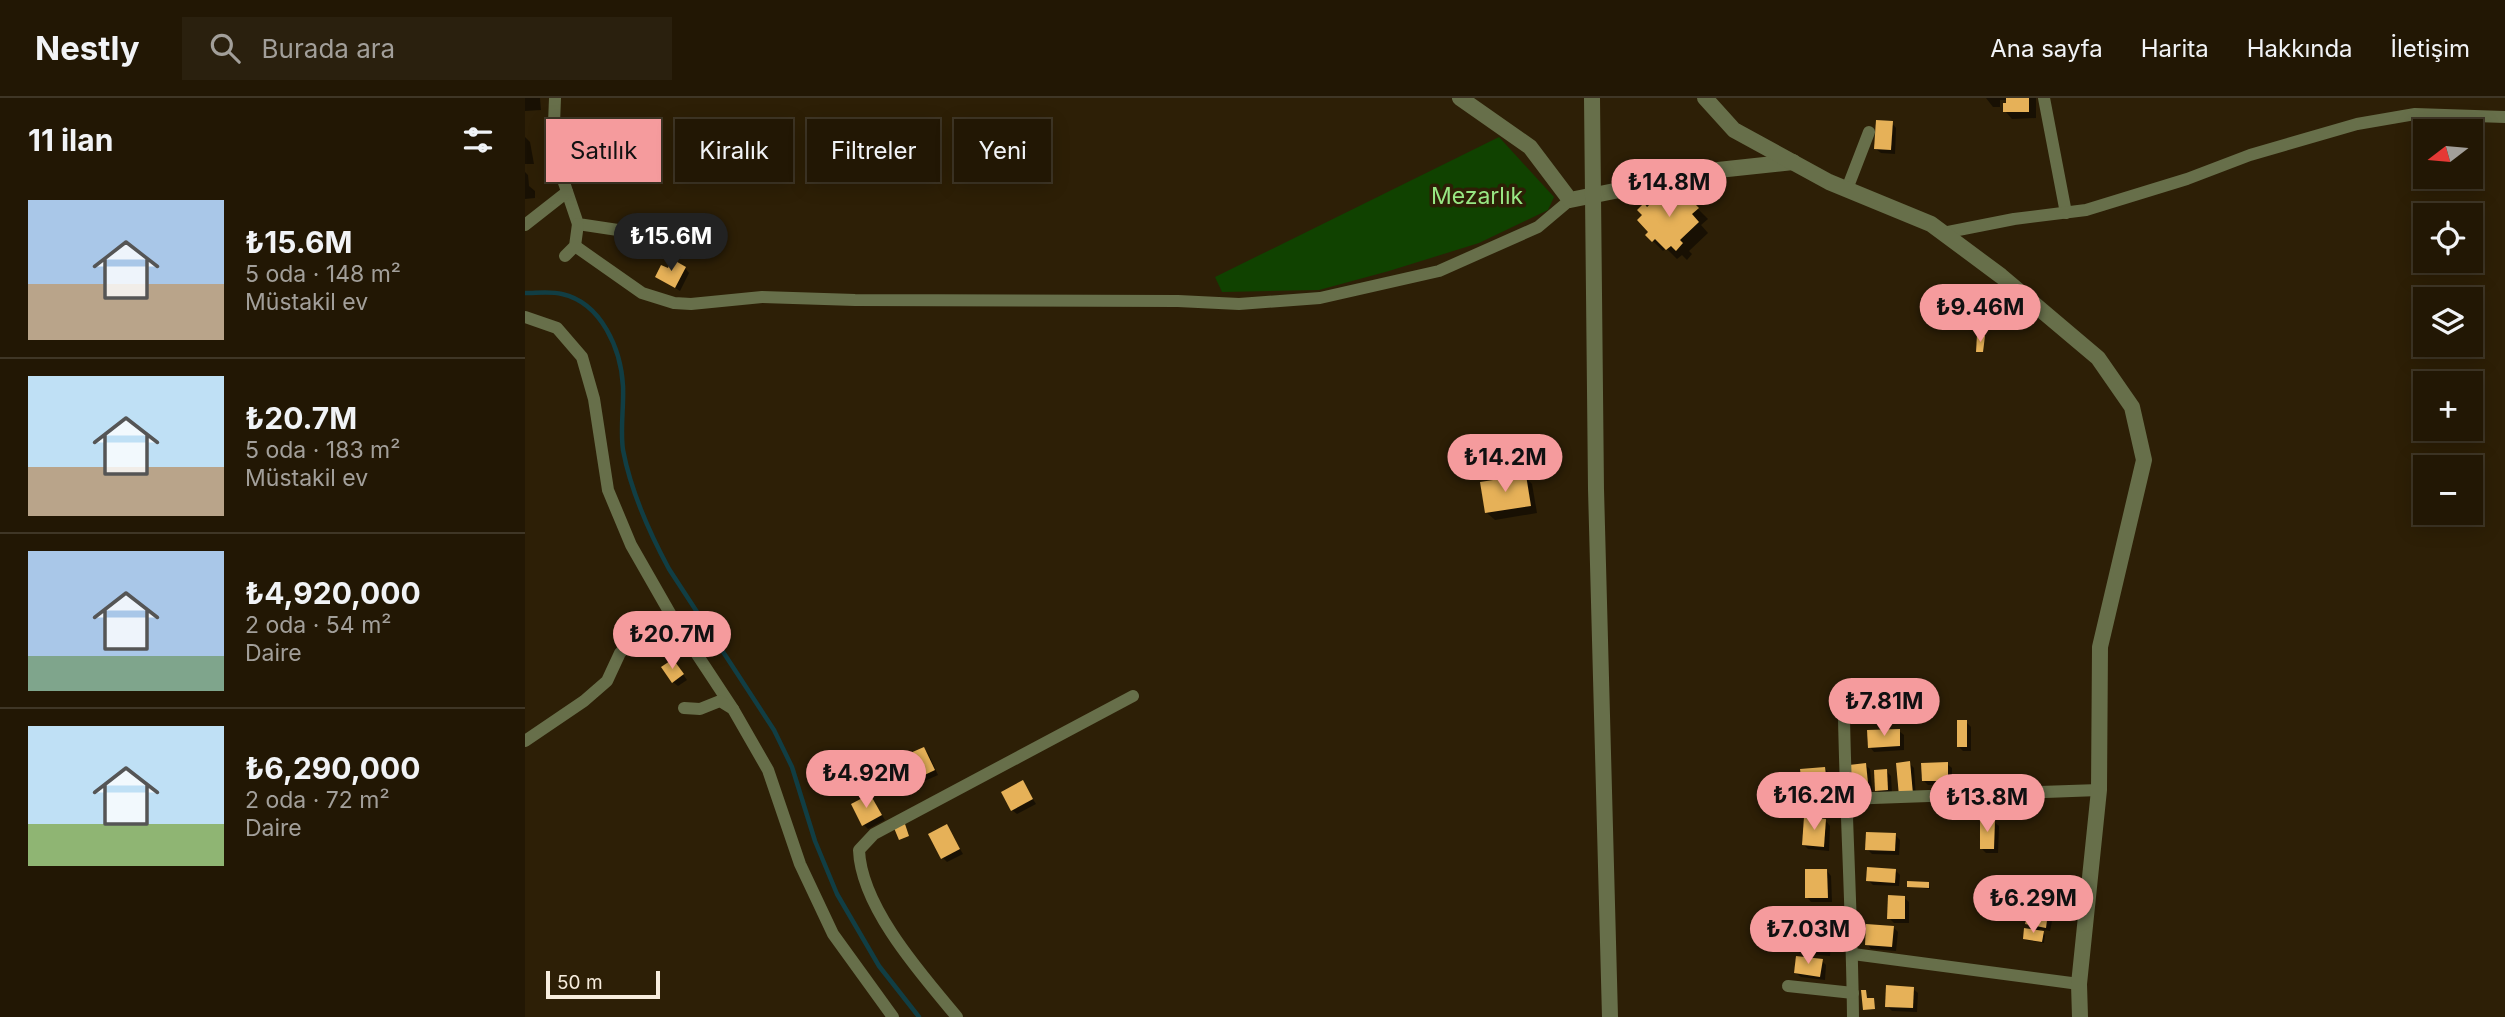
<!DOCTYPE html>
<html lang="tr">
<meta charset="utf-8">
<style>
body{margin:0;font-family:Inter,sans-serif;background:#2a200e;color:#f1f3f6;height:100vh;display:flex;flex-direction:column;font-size:26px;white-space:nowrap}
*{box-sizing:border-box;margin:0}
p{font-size:23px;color:#a29f9a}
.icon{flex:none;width:38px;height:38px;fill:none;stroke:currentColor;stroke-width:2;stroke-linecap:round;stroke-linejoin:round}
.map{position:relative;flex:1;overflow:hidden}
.side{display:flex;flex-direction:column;background:#221704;width:525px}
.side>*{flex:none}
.top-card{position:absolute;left:21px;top:21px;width:665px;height:63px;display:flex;gap:14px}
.needle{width:46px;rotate:254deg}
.buttons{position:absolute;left:1888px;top:21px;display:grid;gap:14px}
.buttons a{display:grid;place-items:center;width:70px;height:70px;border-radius:0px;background:#221704;box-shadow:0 4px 18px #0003,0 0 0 2px #3f3626;font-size:35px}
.scale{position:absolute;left:21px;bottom:18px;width:114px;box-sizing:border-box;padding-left:7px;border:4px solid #f7edde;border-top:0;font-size:19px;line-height:24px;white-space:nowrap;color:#f7edde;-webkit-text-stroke:5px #2d1f06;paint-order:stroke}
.price{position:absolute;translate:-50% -60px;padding:0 16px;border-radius:24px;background:#f59b9d;color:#111;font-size:23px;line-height:46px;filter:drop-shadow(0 2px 4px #0008)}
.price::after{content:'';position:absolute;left:50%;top:42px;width:21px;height:16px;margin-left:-10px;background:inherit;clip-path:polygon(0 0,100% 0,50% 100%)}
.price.current{background:#222;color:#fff}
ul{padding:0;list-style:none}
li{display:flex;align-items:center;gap:21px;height:175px;padding:0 28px}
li+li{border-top:2px solid #3f3626}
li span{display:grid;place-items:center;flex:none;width:196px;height:140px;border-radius:0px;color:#555}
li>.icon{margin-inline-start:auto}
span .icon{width:84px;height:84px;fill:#fffc;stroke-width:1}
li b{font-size:30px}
h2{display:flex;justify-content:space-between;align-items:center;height:84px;padding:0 28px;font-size:30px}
.chip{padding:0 24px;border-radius:0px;background:#221704;box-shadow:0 4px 18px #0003,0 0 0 2px #3f3626;font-size:24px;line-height:63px}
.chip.current{background:#f59b9d;color:#111}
header{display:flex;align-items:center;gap:42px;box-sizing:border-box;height:98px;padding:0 35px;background:#221704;border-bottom:2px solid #3f3626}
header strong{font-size:33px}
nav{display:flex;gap:38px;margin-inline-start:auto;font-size:24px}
.search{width:490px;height:63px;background:#2a200e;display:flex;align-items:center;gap:18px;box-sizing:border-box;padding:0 24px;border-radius:0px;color:#a29f9a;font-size:26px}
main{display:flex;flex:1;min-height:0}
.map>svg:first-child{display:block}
.green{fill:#104200}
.shadow{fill:#0007}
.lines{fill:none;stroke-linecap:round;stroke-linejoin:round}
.stream{stroke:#113e44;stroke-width:4.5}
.building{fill:#e6b158}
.minor{stroke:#676f4a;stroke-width:12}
.tertiary{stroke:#676f4a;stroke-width:16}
.labels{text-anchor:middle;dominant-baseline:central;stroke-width:7;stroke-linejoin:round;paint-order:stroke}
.park-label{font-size:23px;fill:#98e783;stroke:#2d1f06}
</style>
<header>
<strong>Nestly</strong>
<div class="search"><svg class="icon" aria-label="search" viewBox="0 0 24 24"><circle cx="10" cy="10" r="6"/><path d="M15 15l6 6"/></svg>Burada ara</div>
<nav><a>Ana sayfa</a><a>Harita</a><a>Hakkında</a><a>İletişim</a></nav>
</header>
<main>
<section class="side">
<h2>11 ilan<svg class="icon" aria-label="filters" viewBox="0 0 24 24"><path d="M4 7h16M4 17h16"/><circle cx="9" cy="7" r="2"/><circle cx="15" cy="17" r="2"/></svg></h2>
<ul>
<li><span style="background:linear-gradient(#a9c7e8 60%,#b9a48a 0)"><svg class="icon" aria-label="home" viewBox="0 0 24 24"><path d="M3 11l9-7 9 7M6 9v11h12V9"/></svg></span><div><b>₺15.6M</b><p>5 oda · 148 m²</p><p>Müstakil ev</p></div></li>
<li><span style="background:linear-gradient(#bfe0f5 65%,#b9a48a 0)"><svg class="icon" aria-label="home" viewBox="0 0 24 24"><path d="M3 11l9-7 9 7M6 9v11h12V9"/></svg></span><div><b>₺20.7M</b><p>5 oda · 183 m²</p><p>Müstakil ev</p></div></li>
<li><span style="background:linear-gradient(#a9c7e8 75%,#7fa58c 0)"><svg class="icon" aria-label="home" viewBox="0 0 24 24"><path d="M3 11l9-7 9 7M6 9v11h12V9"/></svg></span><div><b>₺4,920,000</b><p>2 oda · 54 m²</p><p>Daire</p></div></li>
<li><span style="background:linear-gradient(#bfe0f5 70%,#8fb573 0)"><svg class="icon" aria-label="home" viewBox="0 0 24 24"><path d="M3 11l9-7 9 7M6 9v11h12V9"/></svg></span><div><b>₺6,290,000</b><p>2 oda · 72 m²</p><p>Daire</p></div></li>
</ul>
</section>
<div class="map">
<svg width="1980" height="919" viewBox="0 0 1980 919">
<rect width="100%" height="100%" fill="#2d1f06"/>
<polygon class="green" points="974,39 1029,99 1023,112 954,145 864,173 794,192 697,194 690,179"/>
<g class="shadow">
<polygon points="0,0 15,0 16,12 0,13"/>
<polygon points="1461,0 1511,0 1511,20 1487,21 1480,13 1482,2 1475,2 1475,9 1468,9"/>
<polygon points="1367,25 1371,30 1370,56 1356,55 1351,51"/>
<polygon points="0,39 5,44 9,66 0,66"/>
<polygon points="0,74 3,77 4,88 10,93 10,100 0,101"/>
<polygon points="1155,93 1183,121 1176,127 1183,135 1164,153 1167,156 1162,162 1157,157 1152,161 1141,150 1138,153 1122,137 1126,134 1122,111 1149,100"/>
<polygon points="160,170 164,175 155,193 132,178"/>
<polygon points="1000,379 1007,386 1012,415 970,422 962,415"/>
<polygon points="152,568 162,582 153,588 148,584"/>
<polygon points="1441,624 1446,629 1446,653 1438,653 1434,649"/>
<polygon points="1374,633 1379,637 1379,652 1349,654 1345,649"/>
<polygon points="398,651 403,655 413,677 393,686 388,682"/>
<polygon points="1384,665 1389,670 1391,700 1373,666"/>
<polygon points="1422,666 1427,670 1427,687 1403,687 1399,683"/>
<polygon points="1340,667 1345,671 1348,699 1334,700"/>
<polygon points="1300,671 1304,675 1306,690 1283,692 1278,688"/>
<polygon points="1361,673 1366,678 1367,696 1356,697 1352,692"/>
<polygon points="497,684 511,706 492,716 487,712"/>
<polygon points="345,698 360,722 343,731 338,726"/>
<polygon points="1301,723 1305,728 1304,753 1283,751 1279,747"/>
<polygon points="1469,724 1474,728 1473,755 1461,755 1456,750"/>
<polygon points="421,728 438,756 422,764 418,760"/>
<polygon points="1370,737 1375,742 1374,757 1347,756 1342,751"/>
<polygon points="1370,772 1375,777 1374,788 1348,787 1343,782"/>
<polygon points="1302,773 1306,778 1307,804 1286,804 1282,799"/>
<polygon points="1404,786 1405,791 1383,788"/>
<polygon points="1379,800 1384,804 1384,825 1369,825 1364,820"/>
<polygon points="1525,800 1530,805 1529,812 1532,815 1532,819 1528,818 1525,833 1514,831 1520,837 1519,845 1501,842 1499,840 1511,834 1502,825"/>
<polygon points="1300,821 1305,825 1303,839 1299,839 1306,846 1305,858 1275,855 1271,851 1280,839 1274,832"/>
<polygon points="1368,829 1373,834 1371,853 1346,851 1342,846"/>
<polygon points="1297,863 1301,867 1300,882 1276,879 1271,875"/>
<polygon points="1388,891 1393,895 1392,914 1367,913 1362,908"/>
</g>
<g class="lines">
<path class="stream" d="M0 195C12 195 26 193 37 196 77 205 96 252 98 288 99 310 95 330 98 352 106 394 124 434 144 471L249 632 267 669 290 743 312 796 354 868 394 919"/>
</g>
<g class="building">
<polygon points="1481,0 1504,0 1504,14 1478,14 1478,5 1481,5"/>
<polygon points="1351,22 1368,23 1366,52 1349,51"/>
<polygon points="1142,90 1149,97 1155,91 1174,110 1167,116 1174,124 1155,142 1158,145 1151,153 1146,148 1141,152 1130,141 1127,144 1120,137 1123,134 1112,122 1117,117 1112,112 1119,105 1122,109"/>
<polygon points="147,161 161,169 150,190 130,179 136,167 143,170"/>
<polygon points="1452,237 1460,238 1458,254 1451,254"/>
<polygon points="1001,377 1006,408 960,415 955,384"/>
<polygon points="148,561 159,576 147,585 136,569"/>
<rect x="1432" y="622" width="10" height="27"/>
<polygon points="1375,631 1375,648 1343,650 1342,632"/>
<polygon points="399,649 410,672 387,683 376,659"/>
<polygon points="1385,663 1388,696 1374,698 1371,665"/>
<polygon points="1423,664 1423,683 1397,683 1396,665"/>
<polygon points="1341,665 1344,695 1327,696 1324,667"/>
<polygon points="1300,669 1302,686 1277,689 1275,671"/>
<polygon points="1362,671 1363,692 1350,693 1349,672"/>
<polygon points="498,682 508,701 486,713 476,694"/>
<polygon points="345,696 357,717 337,728 326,706"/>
<polygon points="1279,719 1301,721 1299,749 1277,747"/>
<polygon points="1455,722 1470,722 1469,751 1455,751"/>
<polygon points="380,726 384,738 374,742 369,730"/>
<polygon points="422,726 435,751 416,761 403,736"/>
<polygon points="1341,734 1371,735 1370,753 1340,752"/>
<polygon points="1342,769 1371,771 1370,785 1341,783"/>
<polygon points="1280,771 1302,771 1303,800 1280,800"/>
<polygon points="1382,783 1404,784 1404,790 1382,789"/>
<polygon points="1506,795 1526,798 1525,808 1528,809 1527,815 1523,815 1521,830 1500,826"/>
<polygon points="1363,797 1380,798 1380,821 1362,821"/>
<polygon points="1273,816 1301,819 1299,835 1272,833"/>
<polygon points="1341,826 1369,828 1367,849 1340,847"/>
<polygon points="1499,830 1519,833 1517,844 1498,841"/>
<polygon points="1270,836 1302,839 1301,854 1269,851"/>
<polygon points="1271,858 1298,861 1295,879 1269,875"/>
<polygon points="1361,887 1389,889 1388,910 1360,909"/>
<polygon points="1336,892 1341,892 1342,900 1349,900 1350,911 1338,912"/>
</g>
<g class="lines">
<g class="minor">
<polyline points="30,0 28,52 53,126 126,137 144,144 145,150"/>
<polyline points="1519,0 1541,115"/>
<polyline points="1322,91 1344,34"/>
<polyline points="0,127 42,94"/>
<polyline points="1418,135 1489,121 1561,112 1662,81 1725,57 1832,26 1890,16 1980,19"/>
<polyline points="50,148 117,195 149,205 166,206 237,199 330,202 653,203 714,206 795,200 914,173 1013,129 1045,102"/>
<polyline points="40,158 50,148 53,126"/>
<polyline points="0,219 32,230 57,259 69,301 83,392 106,447 146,517 208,611"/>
<polyline points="159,610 175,611 195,603 208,611 243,672 275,766 308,836 368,919"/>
<path d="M1319 620C1321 720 1327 819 1328 919"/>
<polyline points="0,643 59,603 82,583 95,555 117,534 146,517"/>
<polyline points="1320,701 1574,692"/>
<polyline points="1328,856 1554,886"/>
<polyline points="1263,888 1328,895"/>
<path d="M432 919C397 877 336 809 334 752L349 736 608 598"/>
</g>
<g class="tertiary">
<polyline points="935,0 1005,49 1045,102 1193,72 1268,64"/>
<polyline points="1067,0 1071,391 1085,919"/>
<polyline points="1180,0 1209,32 1304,84 1406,126 1476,178 1573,260 1607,309 1619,362 1575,549 1574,692 1554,886 1555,919"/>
</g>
</g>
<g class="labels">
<g class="park-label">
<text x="952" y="98">Mezarlık</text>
</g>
</g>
</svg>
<div class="buttons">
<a><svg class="needle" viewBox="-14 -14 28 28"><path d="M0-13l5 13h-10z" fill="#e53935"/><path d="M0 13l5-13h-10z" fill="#a29f9a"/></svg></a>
<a><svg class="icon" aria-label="locate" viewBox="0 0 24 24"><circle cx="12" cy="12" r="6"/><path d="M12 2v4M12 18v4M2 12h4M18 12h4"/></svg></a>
<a><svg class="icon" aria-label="layers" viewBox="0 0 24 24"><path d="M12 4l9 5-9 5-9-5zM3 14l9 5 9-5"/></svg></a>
<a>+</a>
<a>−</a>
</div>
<div class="scale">50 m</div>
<b class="price" style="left:1144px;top:121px">₺14.8M</b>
<b class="price current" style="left:146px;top:175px">₺15.6M</b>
<b class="price" style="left:1455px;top:246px">₺9.46M</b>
<b class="price" style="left:980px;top:396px">₺14.2M</b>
<b class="price" style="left:147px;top:573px">₺20.7M</b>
<b class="price" style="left:1359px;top:640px">₺7.81M</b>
<b class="price" style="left:341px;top:712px">₺4.92M</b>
<b class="price" style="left:1289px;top:734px">₺16.2M</b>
<b class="price" style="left:1462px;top:736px">₺13.8M</b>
<b class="price" style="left:1508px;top:837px">₺6.29M</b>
<b class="price" style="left:1283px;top:868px">₺7.03M</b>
<div class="top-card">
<a class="chip current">Satılık</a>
<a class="chip">Kiralık</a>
<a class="chip">Filtreler</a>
<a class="chip">Yeni</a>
</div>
</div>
</main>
